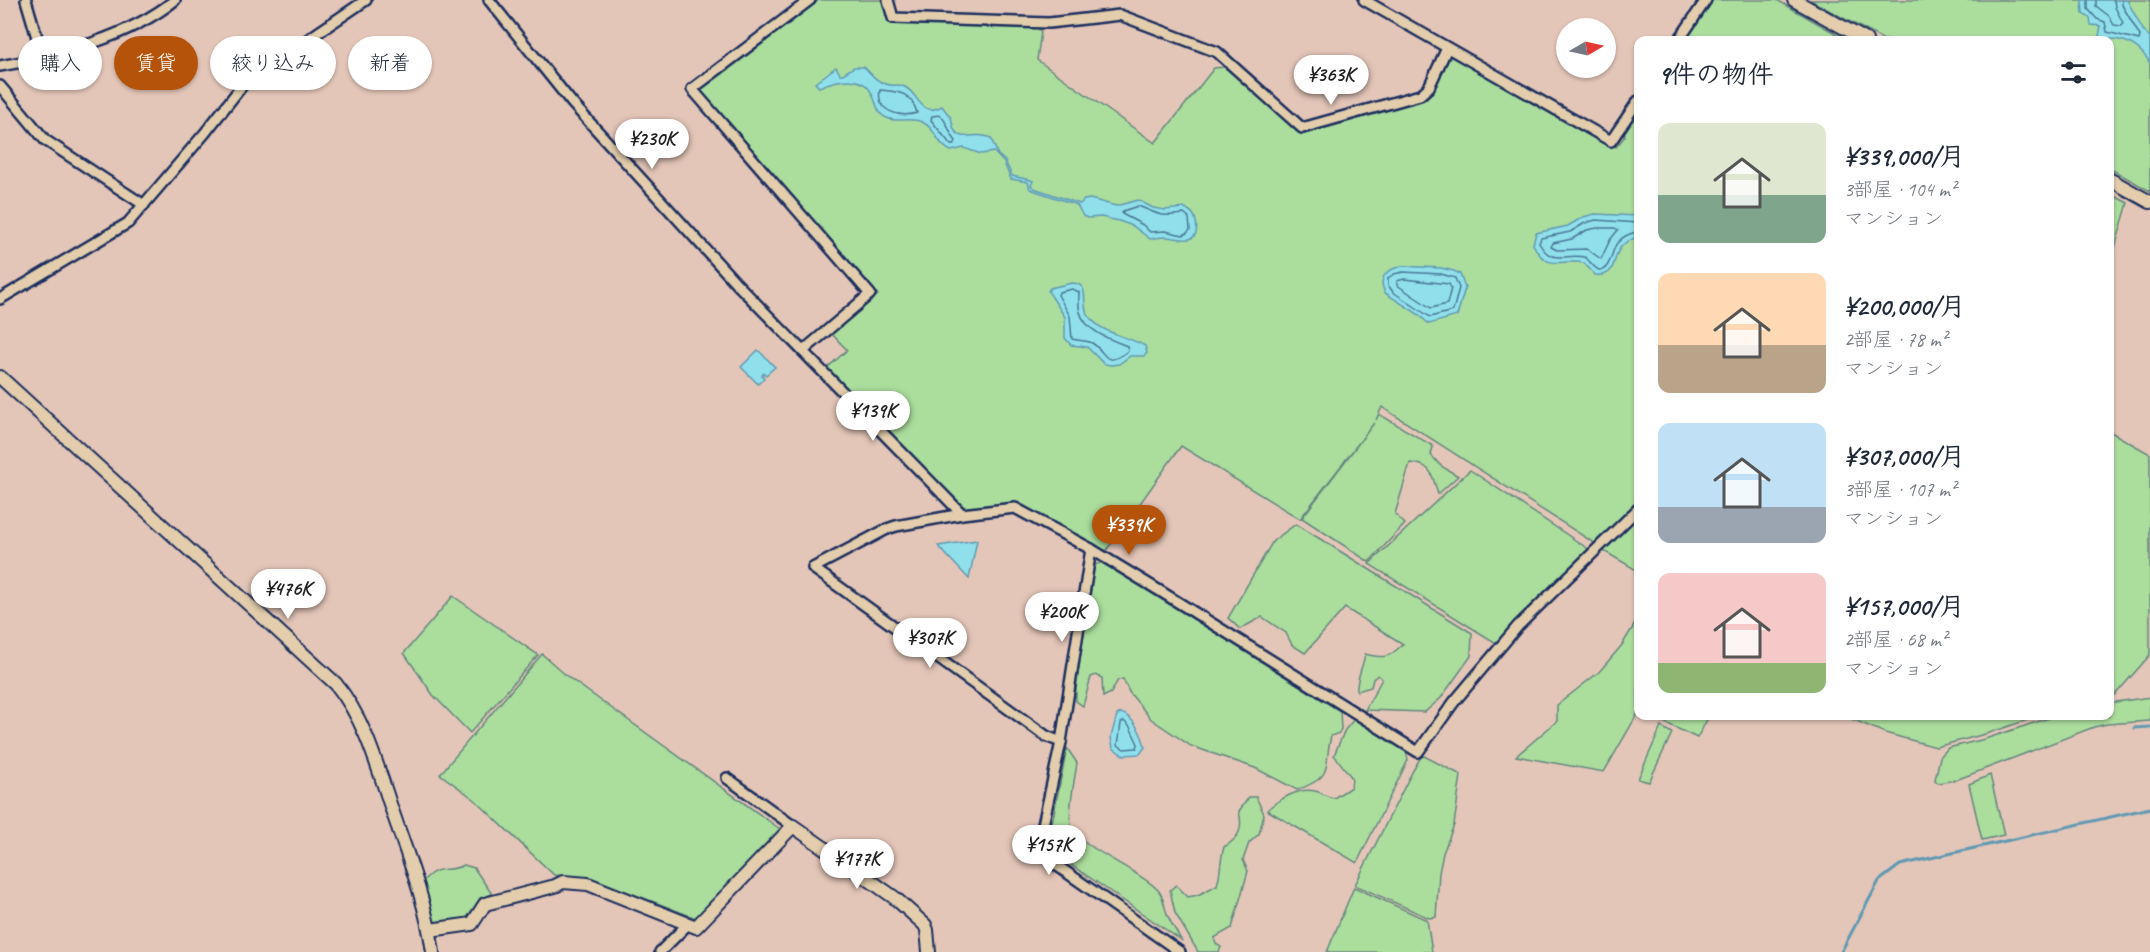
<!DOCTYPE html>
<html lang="ja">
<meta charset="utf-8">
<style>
body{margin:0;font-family:Caveat,"Klee One",sans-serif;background:#f2f2f3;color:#1f2937;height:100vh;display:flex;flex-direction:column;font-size:22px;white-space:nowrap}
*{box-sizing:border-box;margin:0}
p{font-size:20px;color:#747a83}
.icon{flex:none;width:33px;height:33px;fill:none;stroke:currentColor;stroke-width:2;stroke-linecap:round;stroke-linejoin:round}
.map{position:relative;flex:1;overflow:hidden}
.sheet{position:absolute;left:1634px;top:36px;width:480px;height:684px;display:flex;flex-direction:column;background:#fff;border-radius:12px;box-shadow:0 2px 4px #0004}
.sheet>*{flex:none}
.top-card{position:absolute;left:18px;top:36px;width:570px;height:54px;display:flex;gap:12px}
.needle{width:39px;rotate:81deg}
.tools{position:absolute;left:1556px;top:18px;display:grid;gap:12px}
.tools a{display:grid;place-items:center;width:60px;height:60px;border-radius:50%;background:#fff;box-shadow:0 2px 4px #0004;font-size:30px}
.price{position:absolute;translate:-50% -51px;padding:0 14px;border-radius:21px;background:#fff;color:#222;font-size:20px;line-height:39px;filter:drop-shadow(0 2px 3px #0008)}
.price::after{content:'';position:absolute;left:50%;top:36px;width:18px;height:14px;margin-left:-9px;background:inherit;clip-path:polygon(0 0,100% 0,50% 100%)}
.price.current{background:#b45309;color:#fff}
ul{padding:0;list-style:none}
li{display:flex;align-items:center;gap:18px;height:150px;padding:0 24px}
li span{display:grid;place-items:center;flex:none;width:168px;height:120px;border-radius:12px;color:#555}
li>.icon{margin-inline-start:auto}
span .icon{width:72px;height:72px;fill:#fffc;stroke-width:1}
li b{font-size:26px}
h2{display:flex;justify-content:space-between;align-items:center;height:72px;padding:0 24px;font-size:26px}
.chip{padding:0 21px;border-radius:27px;background:#fff;box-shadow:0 2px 4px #0004;font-size:21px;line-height:54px}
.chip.current{background:#b45309;color:#fff}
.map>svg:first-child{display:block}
.green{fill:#abdd9d;stroke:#63867e;stroke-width:1.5}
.water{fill:#90e0eb;stroke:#6199b3;stroke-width:1.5}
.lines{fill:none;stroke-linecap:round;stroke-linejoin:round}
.shore{stroke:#4a7696;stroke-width:1.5}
.stream{stroke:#6199b3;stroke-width:3}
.minor-casing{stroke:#1b2f5e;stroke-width:14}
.tertiary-casing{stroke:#1b2f5e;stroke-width:16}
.minor{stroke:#e3cdac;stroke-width:9}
.tertiary{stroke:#e3cdac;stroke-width:12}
</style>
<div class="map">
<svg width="2150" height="952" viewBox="0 0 2150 952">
<rect width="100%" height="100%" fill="#e4c6b8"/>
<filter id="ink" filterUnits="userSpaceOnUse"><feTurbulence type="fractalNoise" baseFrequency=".0167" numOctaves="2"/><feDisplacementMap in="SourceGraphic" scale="12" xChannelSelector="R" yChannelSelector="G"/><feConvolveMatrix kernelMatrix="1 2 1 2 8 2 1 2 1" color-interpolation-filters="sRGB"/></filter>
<g filter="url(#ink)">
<g class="green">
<path d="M819 0H884L889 22 1037 27 1041 32 1037 60 1155 143 1214 68 1225 67 1302 135 1425 99 1433 92 1451 55 1616 147 1625 136 1624 130 1638 109V503L1598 542 1594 543 1382 407 1376 420 1379 414 1433 446 1431 455 1441 466 1458 476 1438 494C1432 476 1433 464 1410 463L1395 514 1405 524 1369 562 1302 518 1374 423 1300 519 1181 446 1106 551 1017 504 1008 503 964 511 826 369 847 350 831 333 878 295 702 94V87Z"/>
<polygon points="1712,0 1777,0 1847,40 1685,40"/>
<polygon points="1810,0 2150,0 2150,191 2109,168 2109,40 1884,40"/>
<polygon points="2109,193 2128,203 2109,268"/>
<polygon points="2109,431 2150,454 2150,655 2114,696 2109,697"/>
<polygon points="1470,470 1590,550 1496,643 1369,564"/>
<polygon points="1638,516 1638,571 1602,550"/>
<path d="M1296 524 1472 633 1471 656 1441 698 1425 712 1365 710 1382 679 1378 675 1373 679 1371 687 1357 691C1356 678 1363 667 1365 654 1385 659 1389 658 1403 644L1345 608 1305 653 1292 645 1286 633 1262 617 1240 629 1228 618 1273 541Z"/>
<path d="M1102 562 1340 711 1341 729 1339 733 1331 736C1323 769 1335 776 1297 790L1255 768 1191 746 1151 719 1129 692 1123 679 1118 680 1111 693 1103 697 1102 678 1096 675 1091 677 1083 706 1076 701V689L1093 566Z"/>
<polygon points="453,596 538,655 470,733 433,695 404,653"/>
<polygon points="1638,619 1638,713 1604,772 1516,756 1557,721 1557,705 1599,672 1622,645"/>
<polygon points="542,654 568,677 780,829 696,918 591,878 554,875 474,799 440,774"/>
<polygon points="2150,697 2150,721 2107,724 2094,727 1956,780 1938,783 1935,780 1940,757 1948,748 1985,739 2055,716 2109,716 2109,703"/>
<polygon points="1651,716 1709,716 1697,738"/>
<polygon points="1845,716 2039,716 1989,733 1936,747 1885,733"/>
<path d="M1355 718 1406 751 1408 760 1357 863 1267 810C1278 800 1299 787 1315 791 1322 792 1326 797 1334 798L1351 787 1352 778 1334 755 1345 730Z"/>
<polygon points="1661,727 1672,733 1649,782 1638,779"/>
<path d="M1067 748 1077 763C1075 778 1067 814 1072 827 1080 848 1140 870 1158 890 1164 896 1164 908 1168 916 1171 924 1177 932 1181 940L1051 851 1048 843Z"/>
<polygon points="1422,755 1461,775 1454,825 1443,853 1439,873 1436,917 1429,918 1355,885 1411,774"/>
<polygon points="1990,775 2004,835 1982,840 1969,784"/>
<path d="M1249 797H1256L1264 814 1259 834 1249 843 1243 860 1248 871 1232 928 1214 938 1216 944 1221 947 1219 952H1198L1175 913 1170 890 1176 885 1188 897 1198 895 1217 885C1221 872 1220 860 1224 847 1240 838 1243 828 1239 811Z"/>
<path d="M464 865 474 868 492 894 480 898 467 918 433 922 423 881C439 863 446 874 464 865Z"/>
<polygon points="1354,887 1427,920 1432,952 1327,952"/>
</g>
<g class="water">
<path d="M2082 0H2127L2143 30 2150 38V63C2142 50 2130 40 2113 39 2107 38 2104 40 2099 36L2101 26 2091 25 2090 18 2083 14Z"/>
<path d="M836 67 840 74H843L854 67H864C871 73 875 81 886 84 893 87 898 83 905 87 920 95 920 118 942 106 945 110 948 114 951 118 953 122 952 127 955 131 964 143 976 130 991 138L998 155 1005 161 1012 176 1031 180 1033 181 1031 185 1034 188 1080 204 1084 200 1090 199 1116 206 1138 200 1153 208 1165 210 1184 208C1191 211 1195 214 1196 222 1201 248 1177 237 1165 237 1160 237 1155 238 1150 239L1133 226 1119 221 1101 217 1087 218 1083 216 1077 205 1033 190 1030 189 1028 182 1011 179 1004 163 994 152 981 154 964 148 951 151C937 145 936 128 922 122 909 116 894 125 882 115 876 109 876 101 872 94 863 73 835 80 819 87L815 83Z"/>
<path d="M1595 214 1638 216V237C1632 239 1625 242 1621 247 1611 259 1618 277 1595 275L1584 263C1560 258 1547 273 1533 244L1536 233 1568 226 1583 217Z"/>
<path d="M1402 266 1441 268 1454 271 1460 274 1465 288 1457 316 1429 324 1418 314 1385 293C1377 276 1387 270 1402 266Z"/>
<path d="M1072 283C1092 284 1080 304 1088 315 1102 335 1126 335 1145 346L1147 353 1144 356H1130L1119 364 1111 365 1104 364 1087 347 1071 345 1065 338V317L1048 291 1050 288Z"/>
<polygon points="758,350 775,367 766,375 764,373 762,375 764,378 758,384 741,367"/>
<polygon points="977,540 969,579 938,546"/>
<path d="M1121 713C1134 717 1142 734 1145 747L1140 754 1123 755 1113 748 1111 737 1117 715Z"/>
</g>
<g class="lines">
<g class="shore">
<polyline points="2088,0 2088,9 2097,19 2105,22 2107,32 2139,40 2140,36 2122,5 2122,0"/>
<polyline points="2096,0 2096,6 2109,16 2114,25 2122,26 2123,23 2115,7 2114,0"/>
<path d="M880 90C898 92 911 91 917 113 900 118 876 112 880 90Z"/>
<path d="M940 115C948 122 948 132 956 141L954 145H951L931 120 932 116Z"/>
<path d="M1138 206C1162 215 1157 217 1184 214L1189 218 1190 230 1187 233 1183 235 1165 231 1150 232 1143 225 1122 214 1123 211Z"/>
<path d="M1638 223 1596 220 1585 223 1570 232 1541 238 1539 243C1552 266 1564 253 1585 257 1589 260 1594 268 1599 270 1610 272 1612 249 1617 243 1622 237 1630 233 1638 232"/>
<polygon points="1597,228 1615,228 1618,230 1610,240 1601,259 1587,249 1557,250 1551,247 1553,243 1572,239 1587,230"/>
<polygon points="1403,272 1441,274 1455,278 1459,288 1453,311 1430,317 1393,292 1388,285 1388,278 1394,274"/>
<polygon points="1404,279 1449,284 1451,288 1447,304 1431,308 1397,285 1397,281"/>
<path d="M1072 289 1079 292C1079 299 1078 306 1080 312 1085 331 1111 340 1127 346L1128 351C1103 369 1108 353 1092 343 1086 340 1078 341 1072 339L1070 316 1058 295 1059 292Z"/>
<polygon points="1124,721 1130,727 1138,744 1137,748 1124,749 1118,745 1121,723"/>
</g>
<g class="stream">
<polyline points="2134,728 2150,727"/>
<polyline points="1841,952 1879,881 1900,865 2150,808"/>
</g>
<g class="minor-casing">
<g id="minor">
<polyline points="26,0 43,58"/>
<polyline points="489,0 572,103 737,284 962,514"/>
<polyline points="888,0 893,18 1049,23 1120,15 1217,52 1302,128 1420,95 1429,87 1447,48"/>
<polyline points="1364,0 1611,141 1638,101"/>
<polyline points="1679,40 1706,0"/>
<path d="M0 66C56 57 131 36 175 0"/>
<polyline points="0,86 45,140 144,205"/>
<polyline points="0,299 128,223 205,133 245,82 366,0"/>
<polyline points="803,351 870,294 692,89 810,0"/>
<path d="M1091 549 1061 742 1041 834C1041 845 1041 852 1049 860L1180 952"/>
<polyline points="1061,742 1046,736 813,568 887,529 896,526 962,514 1015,508 1091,549 1160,591 1418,752 1454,702 1518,626 1638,509"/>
<polyline points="727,778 793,826"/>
<polyline points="660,952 688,924"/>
</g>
</g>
<g class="tertiary-casing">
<g id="tertiary">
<polyline points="1794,0 1866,40"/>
<polyline points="2109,179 2150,202"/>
<path d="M0 377 336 684C365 720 377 765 392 810 408 857 426 902 433 952"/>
<polyline points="430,930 472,924 485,904 555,886 563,882 588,884 696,927 793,826 895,898 925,925 927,930 929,952"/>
</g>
</g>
<use href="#minor" class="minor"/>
<use href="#tertiary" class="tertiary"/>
</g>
</g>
</svg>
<div class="tools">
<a><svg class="needle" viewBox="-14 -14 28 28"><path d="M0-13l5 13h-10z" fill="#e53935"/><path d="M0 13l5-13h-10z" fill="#747a83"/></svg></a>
</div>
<b class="price" style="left:1331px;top:106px">¥363K</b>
<b class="price" style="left:652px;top:170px">¥230K</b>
<b class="price" style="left:873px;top:442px">¥139K</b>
<b class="price current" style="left:1129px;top:556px">¥339K</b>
<b class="price" style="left:288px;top:620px">¥476K</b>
<b class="price" style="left:1062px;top:643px">¥200K</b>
<b class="price" style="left:930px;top:669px">¥307K</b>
<b class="price" style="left:1049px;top:876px">¥157K</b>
<b class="price" style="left:857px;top:890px">¥177K</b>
<div class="top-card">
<a class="chip">購入</a>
<a class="chip current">賃貸</a>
<a class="chip">絞り込み</a>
<a class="chip">新着</a>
</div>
<section class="sheet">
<h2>9件の物件<svg class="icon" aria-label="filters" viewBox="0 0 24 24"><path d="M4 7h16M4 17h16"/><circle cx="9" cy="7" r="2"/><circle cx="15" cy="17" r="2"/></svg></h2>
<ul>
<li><span style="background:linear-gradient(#dfe7d0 60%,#7fa58c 0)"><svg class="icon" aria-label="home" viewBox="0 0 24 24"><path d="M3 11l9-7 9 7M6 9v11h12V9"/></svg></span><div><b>¥339,000/月</b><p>3部屋 · 104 m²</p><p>マンション</p></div></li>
<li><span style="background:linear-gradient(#ffd9b3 60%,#b9a48a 0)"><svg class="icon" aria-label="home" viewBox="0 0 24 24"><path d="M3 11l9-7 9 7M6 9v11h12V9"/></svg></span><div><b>¥200,000/月</b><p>2部屋 · 78 m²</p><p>マンション</p></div></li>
<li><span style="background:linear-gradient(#bfe0f5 70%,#9aa5b1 0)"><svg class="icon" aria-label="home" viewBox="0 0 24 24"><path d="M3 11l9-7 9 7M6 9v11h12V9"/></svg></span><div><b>¥307,000/月</b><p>3部屋 · 107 m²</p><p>マンション</p></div></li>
<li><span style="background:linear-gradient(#f6c9c9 75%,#8fb573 0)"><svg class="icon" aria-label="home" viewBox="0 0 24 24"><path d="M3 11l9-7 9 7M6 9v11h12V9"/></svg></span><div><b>¥157,000/月</b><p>2部屋 · 68 m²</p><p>マンション</p></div></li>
</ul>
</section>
</div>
